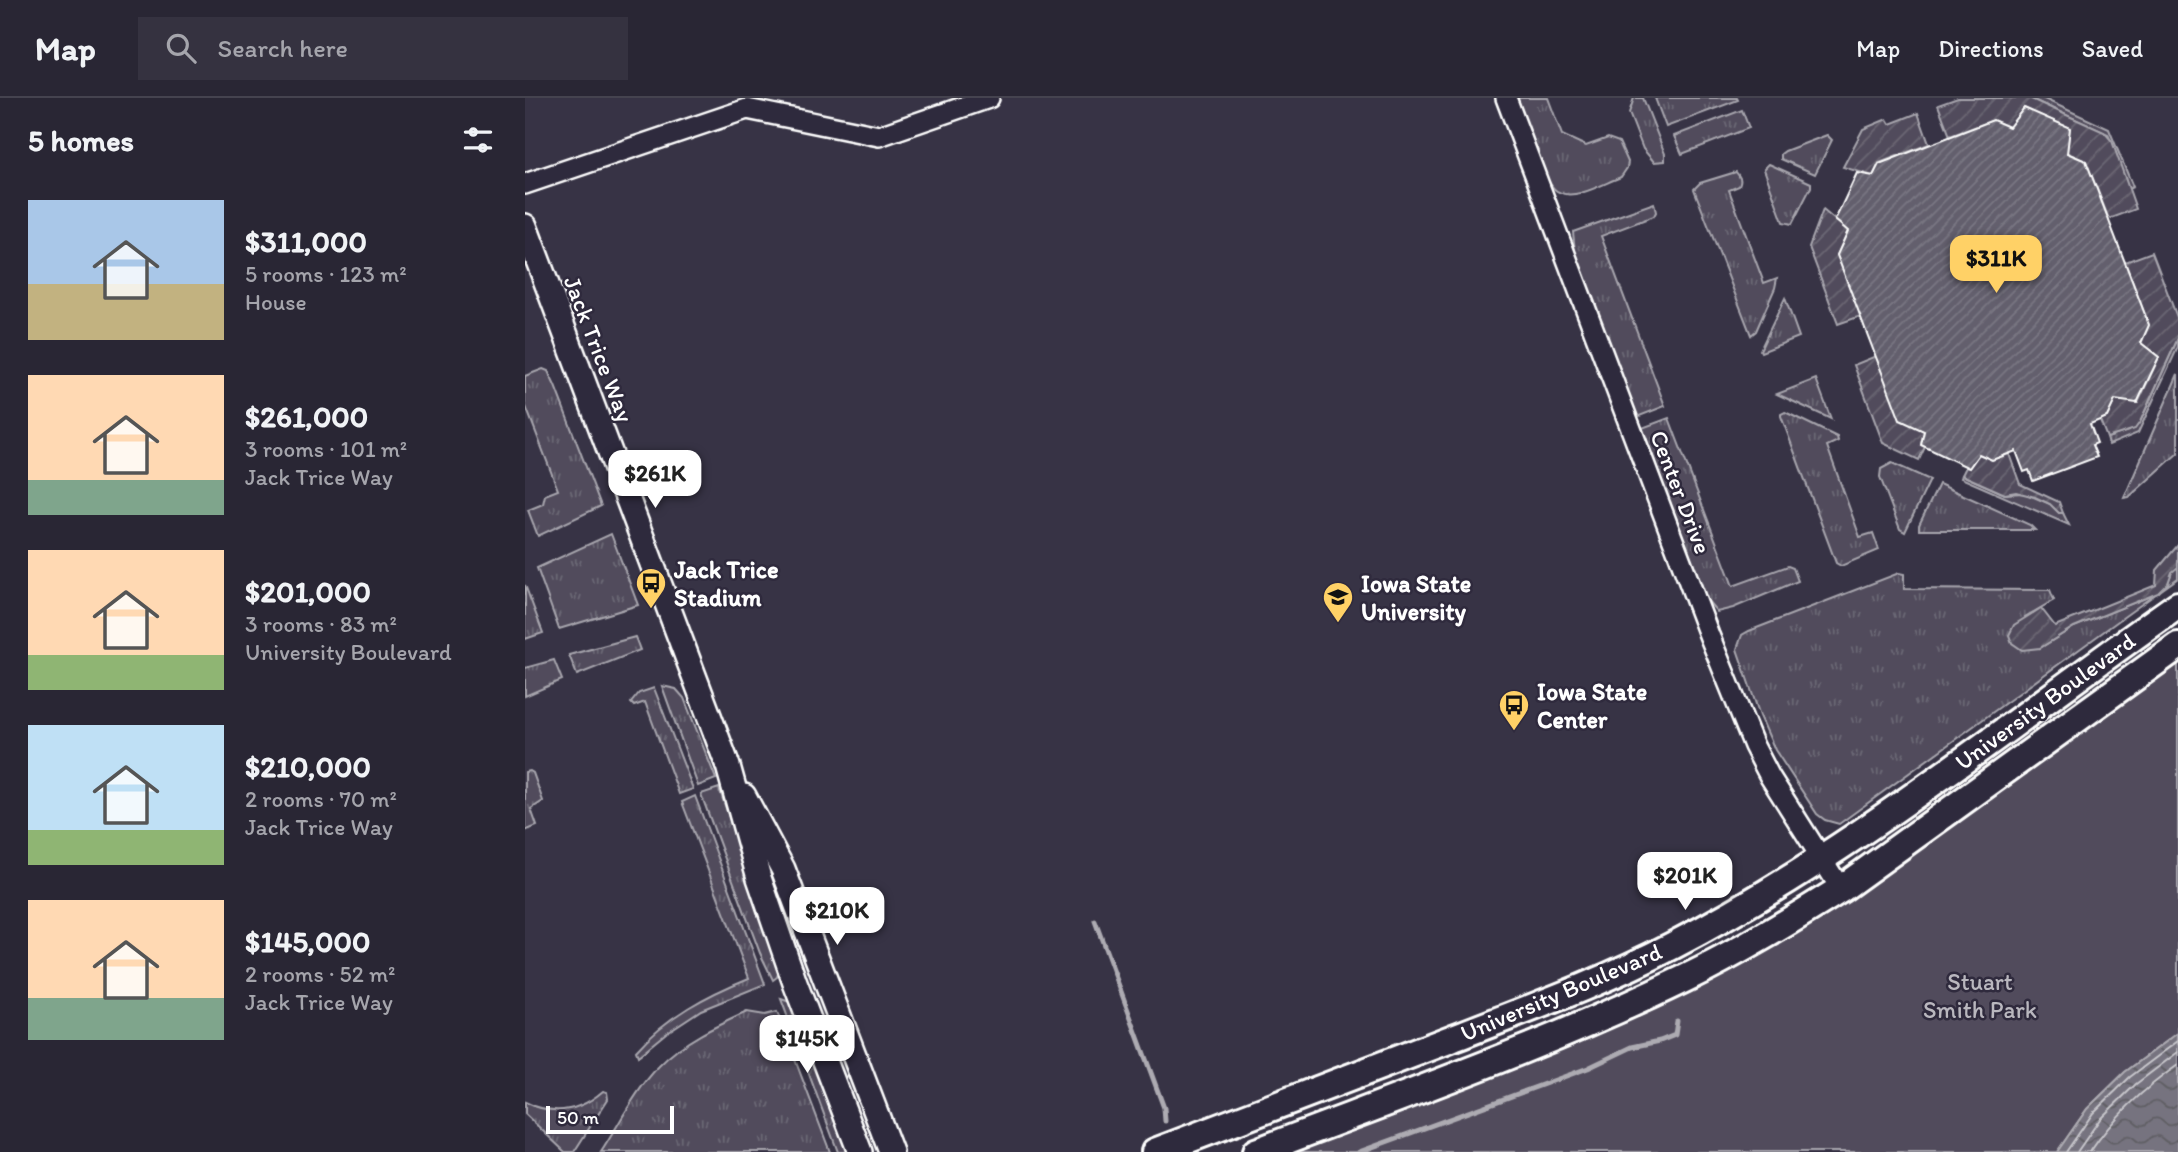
<!DOCTYPE html>
<meta charset="utf-8">
<style>
body{margin:0;font-family:Itim,sans-serif;background:#353240;color:#f1f3f6;height:100vh;display:flex;flex-direction:column;font-size:26px;white-space:nowrap}
*{box-sizing:border-box;margin:0}
p{font-size:23px;color:#a5a5ac}
.icon{flex:none;width:38px;height:38px;fill:none;stroke:currentColor;stroke-width:2;stroke-linecap:round;stroke-linejoin:round}
.map{position:relative;flex:1;overflow:hidden}
.side{display:flex;flex-direction:column;background:#292634;width:525px}
.side>*{flex:none}
.scale{position:absolute;left:21px;bottom:18px;width:128px;box-sizing:border-box;padding-left:7px;border:4px solid #fff;border-top:0;font-size:19px;line-height:24px;white-space:nowrap;color:#fff;-webkit-text-stroke:5px #2f2a3d;paint-order:stroke}
.price{position:absolute;translate:-50% -60px;padding:0 16px;border-radius:14px;background:#fff;color:#222;font-size:23px;line-height:46px;filter:drop-shadow(0 2px 4px #0008)}
.price::after{content:'';position:absolute;left:50%;top:42px;width:21px;height:16px;margin-left:-10px;background:inherit;clip-path:polygon(0 0,100% 0,50% 100%)}
.price.current{background:#ffd166;color:#111}
ul{padding:0;list-style:none}
li{display:flex;align-items:center;gap:21px;height:175px;padding:0 28px}
li span{display:grid;place-items:center;flex:none;width:196px;height:140px;border-radius:0px;color:#555}
li>.icon{margin-inline-start:auto}
span .icon{width:84px;height:84px;fill:#fffc;stroke-width:1}
li b{font-size:30px}
h2{display:flex;justify-content:space-between;align-items:center;height:84px;padding:0 28px;font-size:30px}
header{display:flex;align-items:center;gap:42px;box-sizing:border-box;height:98px;padding:0 35px;background:#292634;border-bottom:2px solid #45434f}
header strong{font-size:33px}
nav{display:flex;gap:38px;margin-inline-start:auto;font-size:24px}
.search{width:490px;height:63px;background:#353240;display:flex;align-items:center;gap:18px;box-sizing:border-box;padding:0 24px;border-radius:0px;color:#a5a5ac;font-size:26px}
main{display:flex;flex:1;min-height:0}
.map>svg:first-child{display:block}
.grass{fill:url(#grass-tufts);stroke:#a8a6ae;stroke-width:2}
.park{fill:#514c5c;stroke:#a8a6ae;stroke-width:2}
.garden{fill:url(#garden-furrows);stroke:#a8a6ae;stroke-width:2}
.water{fill:url(#water-waves);stroke:#adabb2;stroke-width:2}
.lines{fill:none;stroke-linecap:round;stroke-linejoin:round}
.shore{stroke:#c8c7cc;stroke-width:2}
.stream{stroke:#adabb2;stroke-width:5}
.building{fill:url(#building-hatch);stroke:#fff;stroke-width:2}
.minor-casing{stroke:#fff;stroke-width:24}
.tertiary-casing{stroke:#fff;stroke-width:28}
.secondary-casing{stroke:#fff;stroke-width:32}
.minor{stroke:#2f2a3d;stroke-width:19}
.tertiary{stroke:#2f2a3d;stroke-width:23}
.secondary{stroke:#2f2a3d;stroke-width:26}
.labels{text-anchor:middle;dominant-baseline:central;stroke-width:5;stroke-linejoin:round;paint-order:stroke}
.street-label{font-size:24px;fill:#fff;stroke:#2f2a3d}
.poi-label{font-size:24px;font-weight:bold;fill:#fff;stroke:#2f2a3d;text-anchor:start}
.park-label{font-size:24px;fill:#b9b7be;stroke:#2f2a3d}
</style>
<header>
<strong>Map</strong>
<div class="search"><svg class="icon" aria-label="search" viewBox="0 0 24 24"><circle cx="10" cy="10" r="6"/><path d="M15 15l6 6"/></svg>Search here</div>
<nav><a>Map</a><a>Directions</a><a>Saved</a></nav>
</header>
<main>
<section class="side">
<h2>5 homes<svg class="icon" aria-label="filters" viewBox="0 0 24 24"><path d="M4 7h16M4 17h16"/><circle cx="9" cy="7" r="2"/><circle cx="15" cy="17" r="2"/></svg></h2>
<ul>
<li><span style="background:linear-gradient(#a9c7e8 60%,#c2b280 0)"><svg class="icon" aria-label="home" viewBox="0 0 24 24"><path d="M3 11l9-7 9 7M6 9v11h12V9"/></svg></span><div><b>$311,000</b><p>5 rooms · 123 m²</p><p>House</p></div></li>
<li><span style="background:linear-gradient(#ffd9b3 75%,#7fa58c 0)"><svg class="icon" aria-label="home" viewBox="0 0 24 24"><path d="M3 11l9-7 9 7M6 9v11h12V9"/></svg></span><div><b>$261,000</b><p>3 rooms · 101 m²</p><p>Jack Trice Way</p></div></li>
<li><span style="background:linear-gradient(#ffd9b3 75%,#8fb573 0)"><svg class="icon" aria-label="home" viewBox="0 0 24 24"><path d="M3 11l9-7 9 7M6 9v11h12V9"/></svg></span><div><b>$201,000</b><p>3 rooms · 83 m²</p><p>University Boulevard</p></div></li>
<li><span style="background:linear-gradient(#bfe0f5 75%,#8fb573 0)"><svg class="icon" aria-label="home" viewBox="0 0 24 24"><path d="M3 11l9-7 9 7M6 9v11h12V9"/></svg></span><div><b>$210,000</b><p>2 rooms · 70 m²</p><p>Jack Trice Way</p></div></li>
<li><span style="background:linear-gradient(#ffd9b3 70%,#7fa58c 0)"><svg class="icon" aria-label="home" viewBox="0 0 24 24"><path d="M3 11l9-7 9 7M6 9v11h12V9"/></svg></span><div><b>$145,000</b><p>2 rooms · 52 m²</p><p>Jack Trice Way</p></div></li>
</ul>
</section>
<div class="map">
<svg width="1653" height="1054" viewBox="0 0 1653 1054">
<defs>
<pattern id="grass-tufts" width="24" height="20" patternUnits="userSpaceOnUse" patternTransform="scale(1.75)"><rect width="24" height="20" fill="#514c5c"/><path d="M3 7l-1-3M5 7V3M7 7l1-3M15 17l-1-3M17 17v-4M19 17l1-3" fill="none" stroke="#6b6774"/></pattern>
<pattern id="garden-furrows" width="10" height="10" patternUnits="userSpaceOnUse" patternTransform="scale(1.75)"><rect width="10" height="10" fill="#514c5c"/><path d="M-1 1l2-2M0 10L10 0M9 11l2-2" fill="none" stroke="#6b6774"/></pattern>
<pattern id="water-waves" width="16" height="10" patternUnits="userSpaceOnUse" patternTransform="scale(1.75)"><rect width="16" height="10" fill="#76737f"/><path d="M0 5q4-4 8 0t8 0" fill="none" stroke="#5f5e63"/></pattern>
<pattern id="building-hatch" width="6" height="6" patternUnits="userSpaceOnUse" patternTransform="scale(1.75)"><rect width="6" height="6" fill="#635f6d"/><path d="M-1 1l2-2M0 6l6-6M5 7l2-2" fill="none" stroke="#7a7783"/></pattern>
</defs>
<rect width="100%" height="100%" fill="#373345"/>
<filter id="ink" filterUnits="userSpaceOnUse"><feTurbulence type="fractalNoise" baseFrequency=".0143" numOctaves="2"/><feDisplacementMap in="SourceGraphic" scale="14" xChannelSelector="R" yChannelSelector="G"/><feConvolveMatrix kernelMatrix="1 2 1 2 8 2 1 2 1" color-interpolation-filters="sRGB"/></filter>
<g filter="url(#ink)">
<g class="grass">
<path d="M992 0H1023L1037 37 1061 48 1083 40 1094 44 1103 64 1102 70 1096 79C1079 85 1050 103 1034 94 1028 92 1026 86 1022 81Z"/>
<polygon points="1109,0 1118,0 1140,56 1140,63 1129,64 1118,51 1104,15"/>
<polygon points="1130,0 1212,0 1213,2 1141,29"/>
<polygon points="1504,0 1517,0 1584,31 1608,89 1603,91 1583,36"/>
<polygon points="1217,12 1224,30 1157,56 1149,38"/>
<polygon points="1302,37 1307,42 1290,76 1256,61 1256,56 1260,53"/>
<polygon points="1244,66 1286,85 1286,89 1267,126 1258,124 1239,71"/>
<path d="M1211 74C1215 79 1217 82 1214 88L1204 92 1239 185 1252 180 1250 190 1231 233 1226 237 1169 91 1175 85Z"/>
<polygon points="1129,105 1131,114 1129,118 1076,138 1140,308 1112,319 1050,154 1048,134"/>
<polygon points="1260,200 1274,239 1236,254 1235,252"/>
<polygon points="1653,240 1653,249 1613,335 1584,347 1582,340 1609,331 1615,324"/>
<polygon points="18,271 23,273 30,288 76,408 13,438 3,412 18,406 20,397 33,392 0,306 0,278"/>
<polygon points="1653,276 1653,355 1604,399 1599,400"/>
<polygon points="1291,281 1306,321 1252,296"/>
<polygon points="1260,314 1312,339 1313,343 1302,348 1335,439 1348,435 1354,452 1316,468 1311,465 1256,318 1256,316"/>
<polygon points="1144,320 1208,488 1263,468 1268,470 1273,483 1208,510 1192,514 1182,502 1117,330"/>
<polygon points="1367,365 1405,382 1380,434 1375,431 1355,379 1356,371"/>
<polygon points="1437,377 1480,396 1499,395 1525,406 1534,415 1538,415 1544,427 1436,380"/>
<polygon points="1414,386 1505,427 1510,432 1394,432 1394,427"/>
<polygon points="86,436 113,507 34,531 12,470"/>
<polygon points="1653,469 1653,480 1600,518 1314,726 1300,722 1292,716 1250,652 1235,618 1212,551 1217,537 1224,533 1374,475 1379,476 1379,491 1525,492 1529,502 1500,519 1515,550 1549,529 1633,495 1643,485 1647,473"/>
<polygon points="0,487 18,535 0,541"/>
<polygon points="110,539 115,552 52,577 44,557"/>
<polygon points="29,562 37,582 0,598 0,570"/>
<polygon points="137,588 151,591 159,600 191,681 173,688"/>
<polygon points="129,590 168,691 154,696 120,604 109,608 106,605 114,595"/>
<polygon points="5,673 8,675 18,703 6,711 12,728 0,733 0,674"/>
<polygon points="194,690 255,869 252,879 248,882 235,855 176,696"/>
<path d="M170 698 240 886 176 912 141 935 113 958 111 953C142 918 182 897 224 880L157 704Z"/>
<polygon points="256,901 268,905 326,1054 313,1054"/>
<path d="M222 914 240 917 252 914 305 1054H76C95 1025 110 993 134 968 158 943 191 928 222 914Z"/>
<path d="M78 993 82 994 83 1001 49 1054H40L0 1016V1004C28 1018 54 1014 78 993Z"/>
</g>
<polygon class="park" points="1653,558 1653,935 1600,974 1562,1011 1532,1054 751,1054 1080,928"/>
<g class="garden">
<polygon points="1433,0 1504,0 1579,34 1587,43 1611,111 1584,121 1561,63 1542,55 1545,30 1499,10 1484,29 1468,22 1425,38 1413,7"/>
<polygon points="1393,15 1404,46 1354,65 1348,78 1318,69 1338,31 1362,21 1365,26"/>
<polygon points="1298,112 1323,133 1312,157 1336,218 1313,226 1284,149"/>
<polygon points="1627,154 1653,222 1653,240 1615,324 1610,331 1582,340 1575,322 1582,319 1590,302 1613,305 1634,259 1616,245 1624,227 1600,164"/>
<polygon points="1351,258 1399,333 1396,347 1400,349 1394,362 1358,345 1329,267"/>
<polygon points="1454,356 1467,362 1484,356 1495,386 1534,404 1538,415 1534,415 1525,406 1510,399 1491,394 1480,396 1437,377 1441,369 1444,370"/>
<polygon points="1653,447 1653,469 1647,474 1643,485 1633,495 1549,529 1515,550 1497,552 1487,545 1484,537 1489,527 1516,510 1530,528 1631,487 1632,472"/>
</g>
<polygon class="water" points="1653,935 1653,1054 1532,1054 1562,1011 1600,974"/>
<g class="lines">
<g class="shore">
<polyline points="1541,1054 1568,1015 1605,979 1653,943"/>
<polyline points="1552,1054 1575,1021 1611,986 1653,954"/>
<path d="M1565 1054C1588 1020 1618 991 1653 967"/>
</g>
<g class="stream">
<polyline points="570,823 639,1010 640,1023"/>
<polyline points="834,1054 1063,970 1107,949 1135,943 1150,937 1152,923"/>
</g>
</g>
<polygon class="building" points="1499,10 1545,30 1542,55 1561,63 1624,227 1616,245 1634,259 1612,305 1590,302 1582,319 1565,326 1572,345 1567,347 1572,359 1508,383 1504,372 1499,374 1491,353 1467,362 1454,356 1444,370 1396,347 1399,333 1375,322 1312,157 1323,133 1310,122 1332,75 1348,78 1354,66 1468,22 1484,29"/>
<g class="lines">
<g class="minor-casing">
<g id="minor">
<polyline points="981,0 1184,537 1229,648 1245,679 1316,791"/>
<polyline points="0,86 222,11 354,38 464,0"/>
</g>
</g>
<g class="tertiary-casing">
<g id="tertiary">
<polyline points="0,128 203,668 234,780 270,885 335,1054"/>
<polyline points="219,698 258,771 366,1054"/>
</g>
</g>
<g class="secondary-casing">
<g id="secondary">
<path d="M630 1054C728 1017 827 979 926 941 1000 912 1076 885 1147 848 1329 754 1486 624 1653 507"/>
<path d="M731 1054C874 999 1021 948 1159 881 1213 855 1265 823 1316 791L1653 548"/>
</g>
</g>
<use href="#minor" class="minor"/>
<use href="#tertiary" class="tertiary"/>
<use href="#secondary" class="secondary"/>
</g>
</g>
<defs>
<g id="bus-pin" transform="scale(1.575)"><path d="M0 17L-7.5 6A9.5 9.5 0 1 1 7.5 6Z" fill="#ffd166" stroke="#2f2a3d"/><path d="M-5-6H5V4H4V6H2V4H-2V6H-4V4H-5ZM-3.5-4V0h7V-4ZM-3.5 1.2v1.5H-2V1.2ZM2 1.2v1.5H3.5V1.2Z" fill="#111"/></g>
<g id="university-pin" transform="scale(1.575)"><path d="M0 17L-7.5 6A9.5 9.5 0 1 1 7.5 6Z" fill="#ffd166" stroke="#2f2a3d"/><path d="M0-5L7-2L0 1L-7-2ZM-4 1L0 2.5L4 1V4Q0 6-4 4Z" fill="#111"/></g>
</defs>
<g fill-rule="evenodd">
<use href="#bus-pin" x="126" y="485"/>
<use href="#university-pin" x="813" y="499"/>
<use href="#bus-pin" x="989" y="607"/>
</g>
<g class="labels">
<g class="street-label">
<text transform="translate(74 251) rotate(69)">Jack Trice Way</text>
<text transform="translate(1156 394) rotate(69)">Center Drive</text>
<text transform="translate(1520 603) rotate(-36)">University Boulevard</text>
<text transform="translate(1036 894) rotate(-23)">University Boulevard</text>
</g>
<g class="poi-label">
<text x="149" y="471">Jack Trice<tspan x="149" dy="28">Stadium</tspan></text>
<text x="836" y="485">Iowa State<tspan x="836" dy="28">University</tspan></text>
<text x="1012" y="593">Iowa State<tspan x="1012" dy="28">Center</tspan></text>
</g>
<g class="park-label">
<text x="1455" y="883">Stuart<tspan x="1455" dy="28">Smith Park</tspan></text>
</g>
</g>
</svg>
<div class="scale">50 m</div>
<b class="price current" style="left:1471px;top:197px">$311K</b>
<b class="price" style="left:130px;top:412px">$261K</b>
<b class="price" style="left:1160px;top:814px">$201K</b>
<b class="price" style="left:312px;top:849px">$210K</b>
<b class="price" style="left:282px;top:977px">$145K</b>
</div>
</main>
